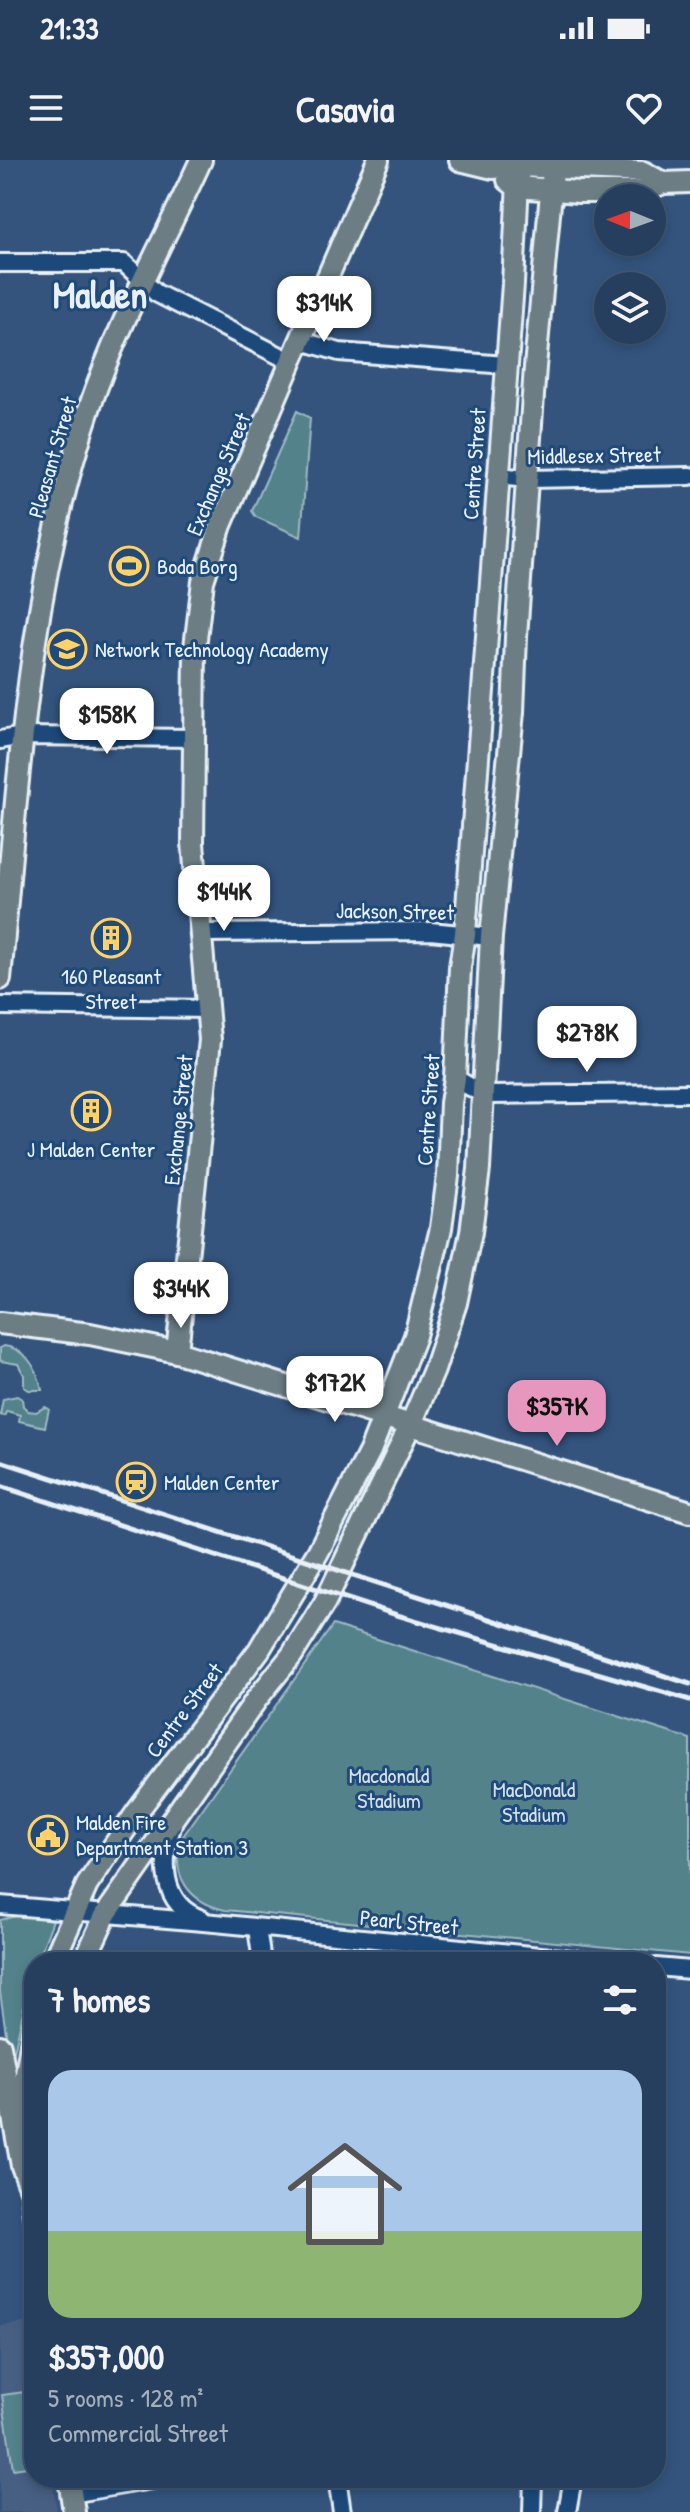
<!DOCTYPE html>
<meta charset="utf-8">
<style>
body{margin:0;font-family:"Patrick Hand",sans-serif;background:#334a67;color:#f1f3f6;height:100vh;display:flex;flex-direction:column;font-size:30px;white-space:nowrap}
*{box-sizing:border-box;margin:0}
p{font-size:26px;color:#a4afbc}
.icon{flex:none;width:44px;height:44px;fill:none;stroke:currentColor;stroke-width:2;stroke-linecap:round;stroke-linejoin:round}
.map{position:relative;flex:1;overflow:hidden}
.side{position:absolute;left:24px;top:1792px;width:642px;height:536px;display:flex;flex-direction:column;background:#273f5e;border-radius:32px;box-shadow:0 4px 12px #0003,0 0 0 2px #435873}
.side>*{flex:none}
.needle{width:52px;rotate:271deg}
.fabs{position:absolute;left:594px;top:24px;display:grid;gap:16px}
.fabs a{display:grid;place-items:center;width:72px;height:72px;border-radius:50%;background:#273f5e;box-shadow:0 4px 12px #0003,0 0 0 2px #435873;font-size:40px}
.price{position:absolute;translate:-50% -68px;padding:0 18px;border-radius:16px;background:#fff;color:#222;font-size:26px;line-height:52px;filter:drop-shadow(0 2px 4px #0008)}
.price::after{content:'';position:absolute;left:50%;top:48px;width:24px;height:18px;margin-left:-12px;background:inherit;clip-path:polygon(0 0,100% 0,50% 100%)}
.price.on{background:#e797bd;color:#111}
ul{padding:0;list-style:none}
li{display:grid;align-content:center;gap:16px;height:424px;padding:0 24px}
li+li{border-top:2px solid #435873}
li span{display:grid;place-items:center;height:248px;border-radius:24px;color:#555}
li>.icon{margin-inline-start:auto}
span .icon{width:144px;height:144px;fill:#fffc;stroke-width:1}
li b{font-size:34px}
h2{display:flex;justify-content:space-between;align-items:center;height:96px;padding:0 24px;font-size:34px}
.status{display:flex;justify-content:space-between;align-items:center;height:56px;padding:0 40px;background:#273f5e;direction:ltr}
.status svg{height:22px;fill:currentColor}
header{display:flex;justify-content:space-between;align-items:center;height:104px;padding:0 24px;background:#273f5e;font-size:36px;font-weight:700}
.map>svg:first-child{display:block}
.built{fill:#465e83}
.green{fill:#53828b;stroke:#9ebac2;stroke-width:2}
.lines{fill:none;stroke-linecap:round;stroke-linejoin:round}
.minor-casing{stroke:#e8f1f8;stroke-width:22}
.major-casing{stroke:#e8f1f8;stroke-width:26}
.minor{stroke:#1f4a7a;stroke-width:16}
.major{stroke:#6c7e84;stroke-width:20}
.rail{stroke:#e8f1f8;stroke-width:5}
.labels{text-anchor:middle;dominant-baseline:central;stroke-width:6;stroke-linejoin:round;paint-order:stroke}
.street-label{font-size:22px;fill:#e8f1f8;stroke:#1f4a7a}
.poi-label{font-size:22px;fill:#e8f1f8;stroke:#1f4a7a;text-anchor:start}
.park-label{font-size:22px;fill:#d2e0e8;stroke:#1f4a7a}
.town-label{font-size:38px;font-weight:bold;fill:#e8f1f8;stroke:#1f4a7a}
</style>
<div class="status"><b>21:33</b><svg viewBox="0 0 49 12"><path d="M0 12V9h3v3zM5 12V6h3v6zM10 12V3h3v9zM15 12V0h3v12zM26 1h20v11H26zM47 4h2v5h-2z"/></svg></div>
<header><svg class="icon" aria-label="menu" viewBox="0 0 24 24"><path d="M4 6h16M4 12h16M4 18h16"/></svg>Casavia<svg class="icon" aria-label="heart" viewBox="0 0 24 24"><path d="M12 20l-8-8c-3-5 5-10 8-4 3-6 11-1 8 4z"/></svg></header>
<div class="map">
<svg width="690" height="2352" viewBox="0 0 690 2352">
<rect width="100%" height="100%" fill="#34547e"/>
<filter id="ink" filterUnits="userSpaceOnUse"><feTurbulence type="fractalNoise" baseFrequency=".0125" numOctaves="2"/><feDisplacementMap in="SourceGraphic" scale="16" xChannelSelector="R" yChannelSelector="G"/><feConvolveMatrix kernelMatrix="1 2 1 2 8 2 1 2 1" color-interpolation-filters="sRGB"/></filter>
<g filter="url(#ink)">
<polygon class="built" points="30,2162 34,2192 34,2318 52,2318 57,2352 0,2352 0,2166"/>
<g class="green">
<polygon points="297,251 310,258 301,377 256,357 252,351"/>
<path d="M4 1186C26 1188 38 1210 42 1230H29L24 1227V1215L18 1204 0 1201V1188Z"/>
<polygon points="17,1236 22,1239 23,1246 28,1251 36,1252 45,1247 49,1249 45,1267 19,1261 20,1255 7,1251 4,1256 0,1255 3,1239"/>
<path d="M333 1465 690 1579V1795L225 1750C189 1742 170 1716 181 1679Z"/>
<polygon points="20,1755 53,1760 37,1802 34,1802 12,1901 10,1901 0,1832 0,1760"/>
<polygon points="32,2231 34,2306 13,2309 2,2235"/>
</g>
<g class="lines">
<g class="minor-casing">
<g id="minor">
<polyline points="0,103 124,103 156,133 292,202"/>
<polyline points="302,181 339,192 506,205"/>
<polyline points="498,316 528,319 690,316"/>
<polyline points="0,580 23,576 194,578"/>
<polyline points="202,773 430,771 491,777"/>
<polyline points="0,846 209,849"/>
<polyline points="455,918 484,935 690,933"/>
<path d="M173 1664C161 1699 160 1745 202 1759"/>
<polyline points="0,1745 215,1763 600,1802"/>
<polyline points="257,1768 262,1802"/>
<polyline points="656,1807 690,1810"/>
<polyline points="337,2318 342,2352"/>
<polyline points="71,2334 163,2318"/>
<polyline points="532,2352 533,2318"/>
<polyline points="567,2352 573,2318"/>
</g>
</g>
<g class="major-casing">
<g id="major">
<polyline points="460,0 493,8 518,6 643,12 663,23"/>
<polyline points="508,20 517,27 579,32 642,32 663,23 690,22"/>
<path d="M0 819C18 628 27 433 89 249 118 163 163 83 201 0"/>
<polyline points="0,1163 90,1174 177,1192 690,1352"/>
<polyline points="177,1192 210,880 193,683 195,487 203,421 221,365 378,0"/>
<polyline points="53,1802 87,1725 137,1652 259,1490 318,1392 370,1291 415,1176 441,1068 448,1016 451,943 455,918 460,807 465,774 513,124 519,0"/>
<polyline points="84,1802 106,1754 256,1540 292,1495 325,1442 411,1264 434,1210 456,1143 471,1072 479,1009 491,777 513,552 516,477 535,207 554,0"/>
<polyline points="0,1886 22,2006 32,2032 34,2055"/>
<polyline points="23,1966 24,1926 34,1866"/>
<polyline points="69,2318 74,2352"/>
</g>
</g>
<use href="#minor" class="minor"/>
<use href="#major" class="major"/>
<g class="rail">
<polyline points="0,1301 690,1524"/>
<polyline points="0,1326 397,1455 690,1540"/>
</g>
</g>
</g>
<defs>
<g id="stadium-ring" transform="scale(2)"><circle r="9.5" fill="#1f4a7a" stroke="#ffd166" stroke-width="1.5"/><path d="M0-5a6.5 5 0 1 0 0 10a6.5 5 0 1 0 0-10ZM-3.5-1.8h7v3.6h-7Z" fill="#ffd166"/></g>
<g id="school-ring" transform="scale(2)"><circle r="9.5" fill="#1f4a7a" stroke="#ffd166" stroke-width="1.5"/><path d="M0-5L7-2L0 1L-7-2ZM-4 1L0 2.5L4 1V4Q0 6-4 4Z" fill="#ffd166"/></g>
<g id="building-ring" transform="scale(2)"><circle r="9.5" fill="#1f4a7a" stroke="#ffd166" stroke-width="1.5"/><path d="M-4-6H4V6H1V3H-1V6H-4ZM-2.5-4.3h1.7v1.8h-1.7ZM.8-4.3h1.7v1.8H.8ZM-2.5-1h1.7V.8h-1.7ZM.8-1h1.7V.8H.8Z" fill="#ffd166"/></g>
<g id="station-ring" transform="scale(2)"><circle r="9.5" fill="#1f4a7a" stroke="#ffd166" stroke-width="1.5"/><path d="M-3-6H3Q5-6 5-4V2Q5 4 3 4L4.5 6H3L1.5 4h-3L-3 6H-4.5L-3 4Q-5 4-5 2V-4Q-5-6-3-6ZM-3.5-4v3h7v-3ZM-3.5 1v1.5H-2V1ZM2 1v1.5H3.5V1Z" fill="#ffd166"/></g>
<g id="civic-ring" transform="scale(2)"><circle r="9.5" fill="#1f4a7a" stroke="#ffd166" stroke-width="1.5"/><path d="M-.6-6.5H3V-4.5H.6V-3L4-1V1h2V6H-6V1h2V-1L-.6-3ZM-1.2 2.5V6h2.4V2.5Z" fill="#ffd166"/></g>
</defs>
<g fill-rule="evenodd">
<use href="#stadium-ring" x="129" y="406"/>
<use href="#school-ring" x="67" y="489"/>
<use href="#building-ring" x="111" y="778"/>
<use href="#building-ring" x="91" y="951"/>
<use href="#station-ring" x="136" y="1322"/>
<use href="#civic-ring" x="48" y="1675"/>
</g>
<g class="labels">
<g class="street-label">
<text transform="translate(594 295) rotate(-1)">Middlesex Street</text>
<text transform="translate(52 297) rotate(-74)">Pleasant Street</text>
<text transform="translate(474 304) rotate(-86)">Centre Street</text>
<text transform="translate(218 314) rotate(-67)">Exchange Street</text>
<text transform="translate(395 751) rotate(1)">Jackson Street</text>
<text transform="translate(428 950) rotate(-86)">Centre Street</text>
<text transform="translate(178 960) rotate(-84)">Exchange Street</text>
<text transform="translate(184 1550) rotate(-53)">Centre Street</text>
<text transform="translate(409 1762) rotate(6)">Pearl Street</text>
</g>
<g class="poi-label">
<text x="157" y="406">Boda Borg</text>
<text x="95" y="489">Network Technology Academy</text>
<text x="111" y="816" text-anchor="middle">160 Pleasant<tspan x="111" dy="25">Street</tspan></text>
<text x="91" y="989" text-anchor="middle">J Malden Center</text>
<text x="164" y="1322">Malden Center</text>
<text x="76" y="1662">Malden Fire<tspan x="76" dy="25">Department Station 3</tspan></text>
</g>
<g class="park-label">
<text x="389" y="1615">Macdonald<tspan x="389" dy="25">Stadium</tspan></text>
<text x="534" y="1629">MacDonald<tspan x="534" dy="25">Stadium</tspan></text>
</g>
<g class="town-label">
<text x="100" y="134">Malden</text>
</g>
</g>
</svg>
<div class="fabs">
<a><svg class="needle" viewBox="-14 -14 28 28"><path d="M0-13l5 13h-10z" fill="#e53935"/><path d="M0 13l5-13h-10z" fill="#a4afbc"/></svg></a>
<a><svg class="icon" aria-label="layers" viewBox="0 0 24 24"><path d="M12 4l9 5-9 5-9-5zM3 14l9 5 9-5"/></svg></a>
</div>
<b class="price" style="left:324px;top:184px">$314K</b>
<b class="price" style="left:107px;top:596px">$158K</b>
<b class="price" style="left:224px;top:773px">$144K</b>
<b class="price" style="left:587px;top:914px">$278K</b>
<b class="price" style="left:181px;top:1170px">$344K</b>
<b class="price" style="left:335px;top:1264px">$172K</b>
<b class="price on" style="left:557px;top:1288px">$357K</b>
<section class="side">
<h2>7 homes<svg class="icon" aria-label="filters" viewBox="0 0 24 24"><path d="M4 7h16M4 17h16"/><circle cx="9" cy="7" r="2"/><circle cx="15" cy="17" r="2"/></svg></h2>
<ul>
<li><span style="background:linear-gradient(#a9c7e8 65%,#8fb573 0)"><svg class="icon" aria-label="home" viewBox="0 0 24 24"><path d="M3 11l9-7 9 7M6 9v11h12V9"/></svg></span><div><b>$357,000</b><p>5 rooms · 128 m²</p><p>Commercial Street</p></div></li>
</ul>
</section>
</div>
